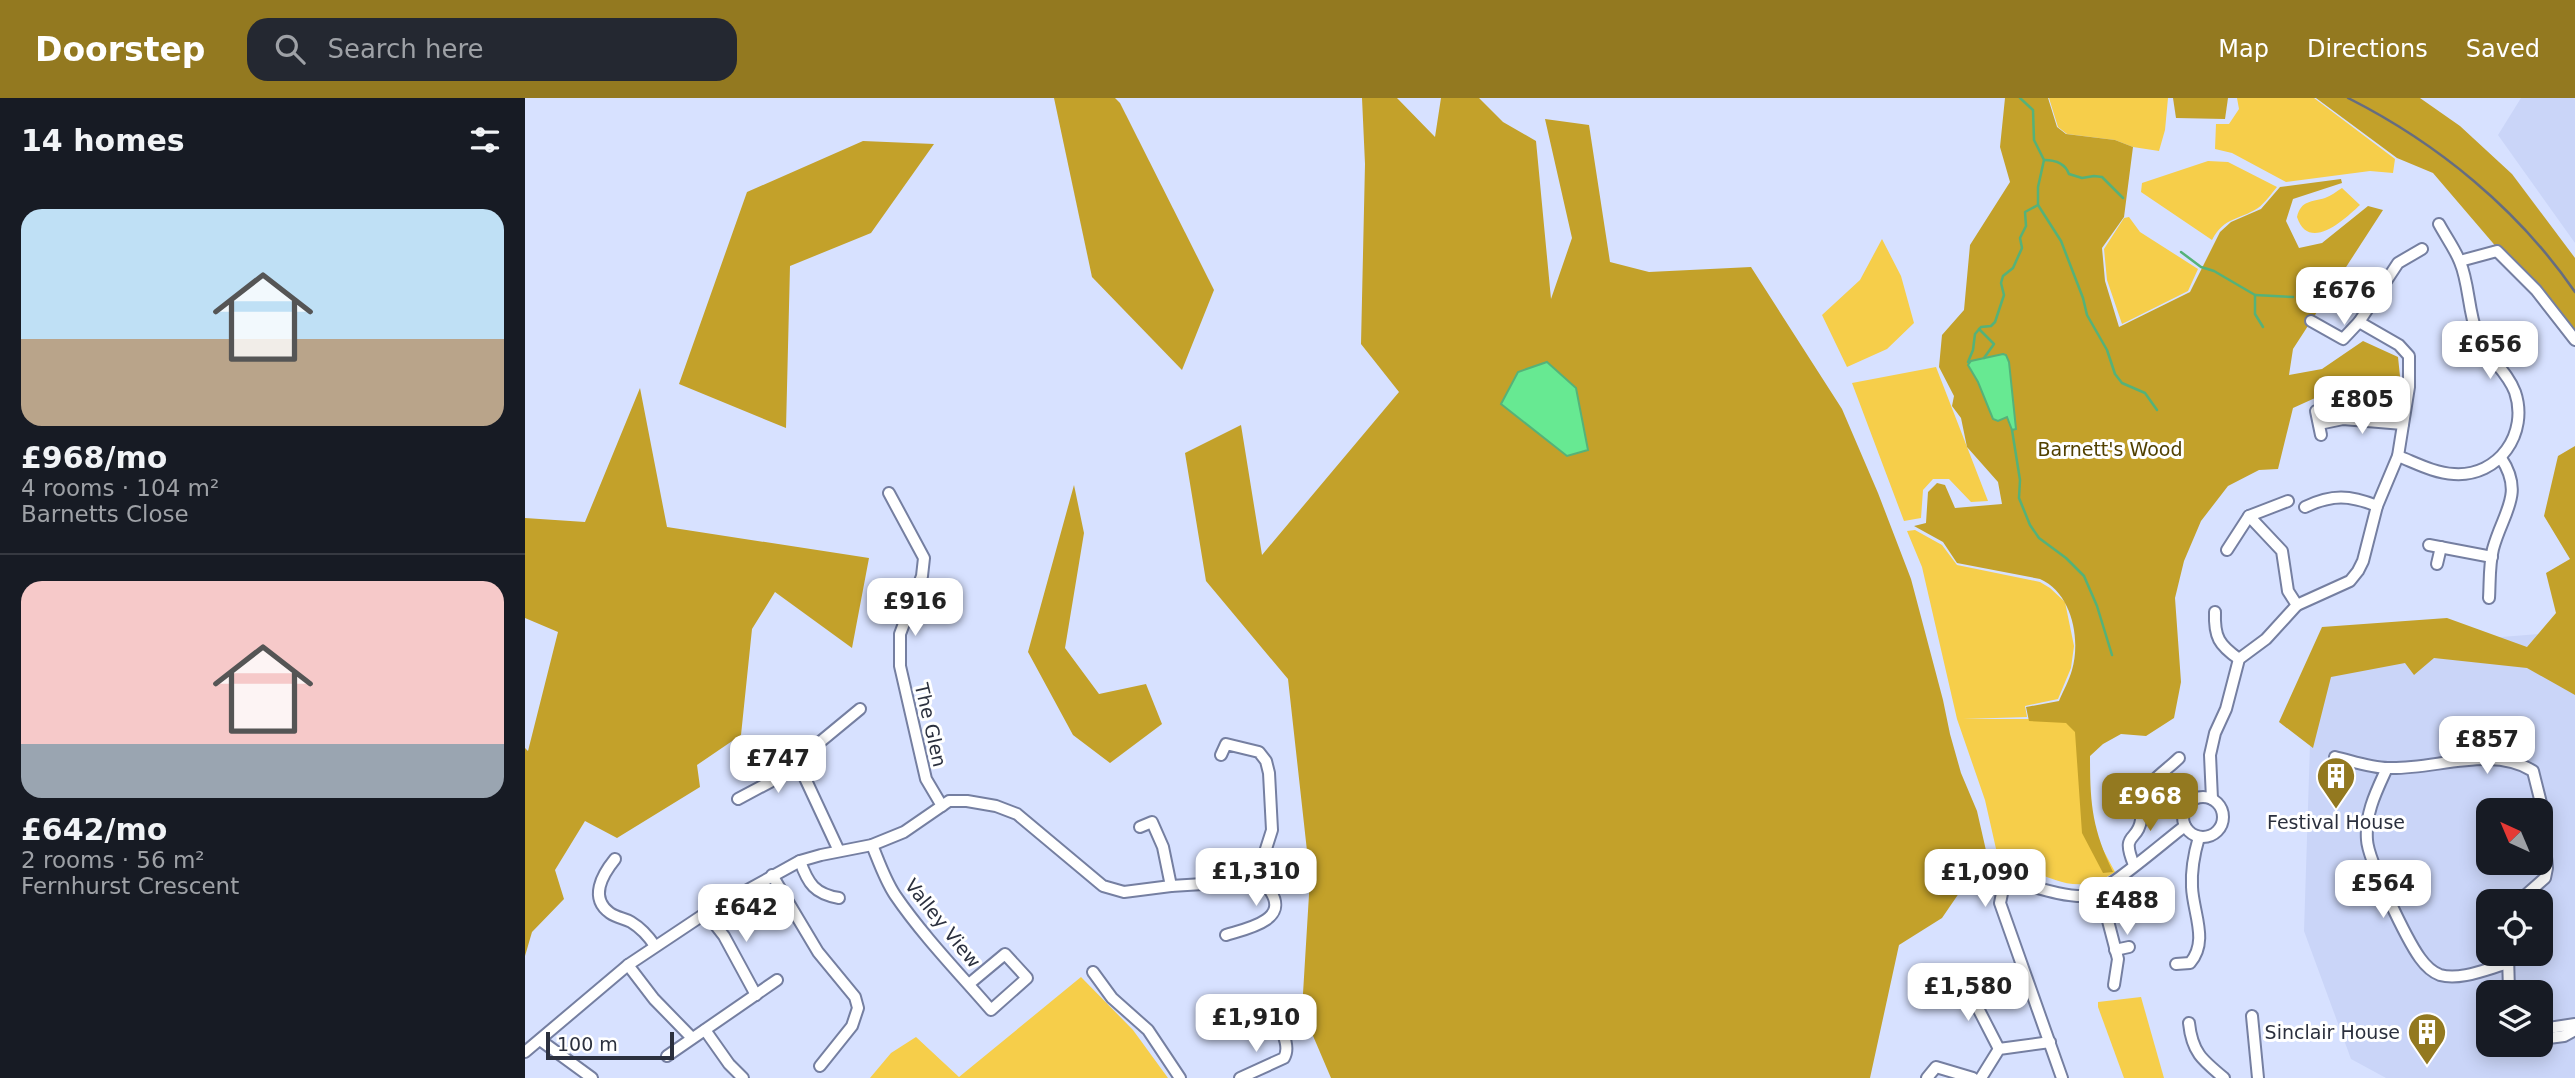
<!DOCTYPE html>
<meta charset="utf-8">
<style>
body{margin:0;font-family:"DejaVu Sans",sans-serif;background:#242831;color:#f1f3f6;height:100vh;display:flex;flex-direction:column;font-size:26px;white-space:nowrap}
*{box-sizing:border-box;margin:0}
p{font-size:23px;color:#9ea1a6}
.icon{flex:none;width:38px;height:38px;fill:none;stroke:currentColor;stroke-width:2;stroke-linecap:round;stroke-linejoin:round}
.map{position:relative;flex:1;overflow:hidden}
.sheet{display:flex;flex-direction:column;background:#171b24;width:525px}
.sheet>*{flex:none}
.needle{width:46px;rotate:316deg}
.tools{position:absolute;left:1951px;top:700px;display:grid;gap:14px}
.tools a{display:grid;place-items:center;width:77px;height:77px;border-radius:14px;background:#171b24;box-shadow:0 4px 18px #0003;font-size:35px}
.scale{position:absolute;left:21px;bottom:18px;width:128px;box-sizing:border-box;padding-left:7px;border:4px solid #2b303e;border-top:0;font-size:19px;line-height:24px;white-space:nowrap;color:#2b303e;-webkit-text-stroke:5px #fff;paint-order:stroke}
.price{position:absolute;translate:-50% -60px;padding:0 16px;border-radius:14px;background:#fff;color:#222;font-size:23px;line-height:46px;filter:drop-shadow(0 2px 4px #0008)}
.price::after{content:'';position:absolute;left:50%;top:42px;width:21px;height:16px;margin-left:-10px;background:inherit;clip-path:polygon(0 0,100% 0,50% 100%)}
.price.selected{background:#937920;color:#fff}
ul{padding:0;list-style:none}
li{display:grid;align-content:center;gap:14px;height:371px;padding:0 21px}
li+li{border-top:2px solid #363941}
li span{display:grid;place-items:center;height:217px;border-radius:21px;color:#555}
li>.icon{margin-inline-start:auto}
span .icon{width:126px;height:126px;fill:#fffc;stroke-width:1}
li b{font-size:30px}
h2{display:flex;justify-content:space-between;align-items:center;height:84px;padding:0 21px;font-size:30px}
header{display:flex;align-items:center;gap:42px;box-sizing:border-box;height:98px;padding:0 35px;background:#937920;color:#fff}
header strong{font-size:33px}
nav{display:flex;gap:38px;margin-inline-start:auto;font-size:24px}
.search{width:490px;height:63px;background:#242831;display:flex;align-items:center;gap:18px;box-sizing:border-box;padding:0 24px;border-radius:21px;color:#9ea1a6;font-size:26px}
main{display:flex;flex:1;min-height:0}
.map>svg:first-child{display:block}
.built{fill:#cad5f8;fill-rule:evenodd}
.green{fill:#f6ce4a}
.forest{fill:#c3a12a}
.water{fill:#67e992;stroke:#55b279;stroke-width:2}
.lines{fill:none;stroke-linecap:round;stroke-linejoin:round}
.stream{stroke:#55b279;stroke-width:2.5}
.minor-casing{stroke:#757fa1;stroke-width:14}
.minor{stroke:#fff;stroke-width:10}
.rail{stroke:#666d80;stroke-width:2.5}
.labels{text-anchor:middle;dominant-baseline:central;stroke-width:6;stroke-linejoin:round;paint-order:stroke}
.park-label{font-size:19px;fill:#514000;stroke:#fff}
.street-label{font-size:19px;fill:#2b303e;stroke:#fff}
.poi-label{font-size:19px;fill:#2b303e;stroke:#fff}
</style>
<header>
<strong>Doorstep</strong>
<div class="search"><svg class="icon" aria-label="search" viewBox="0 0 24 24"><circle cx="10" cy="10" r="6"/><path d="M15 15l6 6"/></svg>Search here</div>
<nav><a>Map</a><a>Directions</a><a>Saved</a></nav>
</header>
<main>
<section class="sheet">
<h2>14 homes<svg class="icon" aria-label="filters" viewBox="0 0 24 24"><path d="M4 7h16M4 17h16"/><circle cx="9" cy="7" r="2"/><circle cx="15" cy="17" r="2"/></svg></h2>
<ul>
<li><span style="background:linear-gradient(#bfe0f5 60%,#b9a48a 0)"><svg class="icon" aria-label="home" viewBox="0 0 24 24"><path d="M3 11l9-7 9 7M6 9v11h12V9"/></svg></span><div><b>£968/mo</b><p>4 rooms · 104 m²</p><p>Barnetts Close</p></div></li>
<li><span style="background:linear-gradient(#f6c9c9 75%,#9aa5b1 0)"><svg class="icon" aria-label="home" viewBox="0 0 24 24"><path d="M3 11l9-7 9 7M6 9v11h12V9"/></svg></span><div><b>£642/mo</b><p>2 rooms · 56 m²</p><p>Fernhurst Crescent</p></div></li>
</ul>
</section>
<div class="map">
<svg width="2050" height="980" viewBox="0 0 2050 980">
<rect width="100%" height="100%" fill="#d7e1ff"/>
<g class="built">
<polygon points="1996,0 2050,0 2050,145 1973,37"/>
<path d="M2050 533V980H1861L1826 961 1779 833 1788 554ZM1964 712H2016V765H1964ZM1964 803H2016V856H1964ZM1964 894H2016V947H1964Z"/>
</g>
<g class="green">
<polygon points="1524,0 1643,0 1640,32 1634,53 1608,49 1590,42 1542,36 1533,29"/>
<polygon points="1712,0 1789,0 1870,61 1868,75 1845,73 1761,84 1707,55 1690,51 1691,26 1704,26 1714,11"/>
<path d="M1683 63 1703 64 1752 89C1746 96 1740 105 1733 110 1713 123 1700 118 1687 142L1616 94 1617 85Z"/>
<path d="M1817 90 1835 107C1820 121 1784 155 1772 119 1776 102 1787 104 1800 100 1806 98 1812 93 1817 90Z"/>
<polygon points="1604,119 1615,134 1673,171 1663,193 1597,226 1582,182 1579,151 1599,120"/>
<polygon points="1357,141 1376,178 1389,225 1362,251 1322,269 1297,217 1335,182"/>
<polygon points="1411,269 1463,403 1446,404 1424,381 1408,381 1398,392 1396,420 1379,423 1327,285"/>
<path d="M1390 432 1417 447 1432 467 1515 484 1525 490 1540 504 1549 548 1546 570 1533 601 1500 608 1502 619 1438 621H1559L1562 722 1590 774C1545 804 1519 770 1474 764L1460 702 1432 621 1397 469 1382 433Z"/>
<polygon points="556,879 608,932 643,980 345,980 366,955 391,939 434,979"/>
<polygon points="1616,899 1639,980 1599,980 1573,909 1573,904"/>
</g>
<g class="forest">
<polygon points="529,0 590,0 595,5 689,192 657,272 567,179"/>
<polygon points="837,0 872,0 910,39 916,0 954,0 978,24 1011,43 1026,201 1047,140 1020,21 1064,27 1085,164 1124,174 1226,169 1317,311 1353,395 1386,481 1418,602 1425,636 1436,675 1452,713 1465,770 1443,782 1417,820 1374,847 1345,980 806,980 777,912 785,780 763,581 681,483 660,355 716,327 737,457 874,294 836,246 840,66"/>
<path d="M1480 0H1523L1532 29 1541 36 1590 42 1608 49 1599 119 1577 150 1580 183 1594 229 1665 194 1695 134 1706 124 1736 111 1755 89 1816 81 1817 85 1768 101 1761 123 1774 150 1797 145 1843 108 1858 112 1768 251 1764 277 1797 271 1838 243 1873 259 1876 288 1821 286 1768 310 1753 371 1734 372 1703 388 1676 423 1659 463 1650 500 1656 584 1649 620 1621 638 1596 636 1578 646 1565 658C1565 706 1567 730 1588 774L1578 775 1557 735 1550 634 1541 625 1504 623 1501 609 1534 603C1538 593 1544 583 1547 572 1556 541 1547 495 1515 481L1432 465 1418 444 1389 428 1401 425 1403 394 1412 385 1420 387 1430 410 1477 406 1473 384 1442 349 1436 320 1427 308 1429 298 1414 269 1417 237 1439 212 1445 147 1485 84 1475 49Z"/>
<polygon points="1648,0 1703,0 1700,21 1651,20"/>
<polygon points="1791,0 1895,0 1935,28 1987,76 2050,160 2050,241 1908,75 1872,60"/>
<polygon points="338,43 409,46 346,135 265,168 261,330 154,286 222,94"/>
<polygon points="115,290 142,429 344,460 327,550 250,494 227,531 216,637 172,667 175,689 92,740 60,723 30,772 39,801 7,834 0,858 0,650 3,653 33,534 0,520 0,420 60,424"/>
<polygon points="2050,348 2050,597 2002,570 1909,560 1889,577 1880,565 1806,579 1788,650 1754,624 1797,529 1922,520 2002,549 2031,515 2021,475 2045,461 2019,418 2033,358"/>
<polygon points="549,387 559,435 540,550 574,596 621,586 637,626 585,665 548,637 503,554"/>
</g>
<g class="water">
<polygon points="1478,256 1481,257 1484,264 1491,331 1487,332 1482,319 1473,323 1468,321 1453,284 1443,267 1446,263"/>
<polygon points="1022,264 1051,290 1063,352 1042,358 976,306 993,274"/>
</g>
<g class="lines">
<g class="stream">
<polyline points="1495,0 1508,12 1509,42 1519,62 1513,89 1513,107 1536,143 1558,200 1562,217 1582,252 1590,276 1597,285 1620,295 1632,312"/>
<path d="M1519 62C1530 62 1540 65 1544 76L1557 80 1569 78 1577 79 1598 100"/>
<polyline points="1656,154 1676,169 1689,173 1730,197 1730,216 1738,229"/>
<polyline points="1730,197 1768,199"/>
<polyline points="1454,231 1469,246 1459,260"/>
<polyline points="1443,264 1448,252 1450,236 1456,229 1466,228 1470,224 1479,197 1476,185 1478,178 1488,170 1497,150 1495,140 1501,128 1500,114 1513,107"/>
<polyline points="1487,332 1495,382 1494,400 1505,427 1514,440 1541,460 1559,478 1572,508 1587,557"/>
</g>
<g class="minor-casing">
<g id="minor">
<polyline points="1935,163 1972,153 2011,192 2050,242"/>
<polyline points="1786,223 1818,241 1834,224"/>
<polyline points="1791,313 1796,337"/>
<polyline points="1794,326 1818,321 1878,326"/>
<path d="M1873 358C1891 365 1909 375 1929 376 1974 379 2004 335 1990 294 1982 272 1960 258 1952 236 1943 212 1944 185 1935 164 1930 151 1921 139 1914 126"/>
<polyline points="364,395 399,460 397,478 375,536 375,568 401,681 417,708"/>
<path d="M1780 409C1807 396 1825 397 1852 408"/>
<polyline points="1724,418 1763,403"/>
<polyline points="1904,447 1967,459"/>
<polyline points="1702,452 1724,418 1757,453 1763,493 1772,507"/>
<polyline points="1912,466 1916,449"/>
<path d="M1964 500C1965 484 1964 467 1968 451 1978 414 2000 396 1976 360"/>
<path d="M1690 514C1689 539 1694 547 1714 561"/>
<path d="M1810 659C1827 663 1846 670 1863 670 1909 672 1966 647 2008 673L2016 705 2022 770 2020 780 1994 803"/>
<path d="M1862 670C1851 694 1840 715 1842 742 1843 762 1882 842 1895 860 1900 867 1907 874 1915 877 1936 883 1964 870 1984 865"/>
<circle cx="1678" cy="719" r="20"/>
<polyline points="213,701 245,684 272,663"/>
<polyline points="1687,701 1685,657 1690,635 1701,611 1714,561 1741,541 1772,507 1825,483 1833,473 1838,463 1852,408 1873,358 1884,289 1884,258 1874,247 1834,224 1873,165 1897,151"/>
<polyline points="615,729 627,724 638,749 646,788"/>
<path d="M347 747C354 764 360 782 370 797 398 838 434 875 466 912L502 880 480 856 444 886"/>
<polyline points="314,753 272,663 335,611"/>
<path d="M90 761C77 777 64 800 85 815 92 820 99 820 106 824 116 830 124 839 130 848"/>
<path d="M275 763C283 786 290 796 314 800"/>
<path d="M1609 767C1595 733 1613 745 1616 722 1618 715 1614 707 1617 700 1622 684 1642 672 1654 660"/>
<polyline points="247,777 293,854 330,899 333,910 327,928 295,968"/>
<polyline points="1582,788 1582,819 1593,861 1589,887"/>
<polyline points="181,815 199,838 231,897"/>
<path d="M701 837C720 831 764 823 746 794 741 786 733 779 727 772"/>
<polyline points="1590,852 1604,849"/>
<polyline points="1983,856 1984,894"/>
<path d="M1651 866 1665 865C1684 843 1668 815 1667 789 1666 772 1669 756 1674 739"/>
<polyline points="103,867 129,901 167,940"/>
<polyline points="568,874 587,900 623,932 655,980"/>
<polyline points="1440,885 1474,951"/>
<polyline points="1727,918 1733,980"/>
<path d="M1664 925C1667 954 1677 962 1699 980"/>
<polyline points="2016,928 2024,930 2050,926"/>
<polyline points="180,932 204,966 218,980"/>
<polyline points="2016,941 2039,938 2050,932"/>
<polyline points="15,942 67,980"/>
<polyline points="0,954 103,867 181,815 275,763 296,757 347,747 379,734 424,703 442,703 471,708 492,716 578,788 599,794 646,788 694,785 710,782 727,772 740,754 747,732 744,675 741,663 734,654 701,646 696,657"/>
<polyline points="142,958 252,882"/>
<path d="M715 980 759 960C766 948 756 932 751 920"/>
<polyline points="1402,980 1411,969 1448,980"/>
<polyline points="1456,980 1474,951 1525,944"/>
<path d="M1537 980 1475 805 1480 781C1506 787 1535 799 1561 798 1579 797 1642 741 1660 728"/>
</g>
</g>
<use href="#minor" class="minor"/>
<path class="rail" d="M1823 0C1912 45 1993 111 2050 194"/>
</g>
<defs>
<g id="building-pin" transform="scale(2.0125)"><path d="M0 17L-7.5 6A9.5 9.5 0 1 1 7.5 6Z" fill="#937920" stroke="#fff"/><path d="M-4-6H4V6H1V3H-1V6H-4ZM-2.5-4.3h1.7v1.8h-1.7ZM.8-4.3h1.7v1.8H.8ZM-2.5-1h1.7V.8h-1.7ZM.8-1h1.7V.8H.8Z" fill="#fff"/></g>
</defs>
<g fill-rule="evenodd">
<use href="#building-pin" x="1811" y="678"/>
<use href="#building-pin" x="1902" y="934"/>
</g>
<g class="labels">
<g class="park-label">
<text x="1585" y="351">Barnett's Wood</text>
</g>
<g class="street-label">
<text transform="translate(406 627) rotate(77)">The Glen</text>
<text transform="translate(418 825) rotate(51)">Valley View</text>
</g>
<g class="poi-label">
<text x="1811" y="724">Festival House</text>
<text x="1875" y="934" text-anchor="end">Sinclair House</text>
</g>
</g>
</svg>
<div class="tools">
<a><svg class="needle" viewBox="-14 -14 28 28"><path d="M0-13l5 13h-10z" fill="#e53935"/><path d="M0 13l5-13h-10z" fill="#9ea1a6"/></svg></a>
<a><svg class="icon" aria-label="locate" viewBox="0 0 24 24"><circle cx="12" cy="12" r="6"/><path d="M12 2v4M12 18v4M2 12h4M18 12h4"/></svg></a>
<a><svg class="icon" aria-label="layers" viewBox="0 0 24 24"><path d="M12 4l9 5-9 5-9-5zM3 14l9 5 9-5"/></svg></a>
</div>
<div class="scale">100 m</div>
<b class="price" style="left:1819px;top:229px">£676</b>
<b class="price" style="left:1965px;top:283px">£656</b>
<b class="price" style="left:1837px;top:338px">£805</b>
<b class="price" style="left:390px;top:540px">£916</b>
<b class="price" style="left:1962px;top:678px">£857</b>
<b class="price" style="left:253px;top:697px">£747</b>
<b class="price selected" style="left:1625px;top:735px">£968</b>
<b class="price" style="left:731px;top:810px">£1,310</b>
<b class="price" style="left:1460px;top:811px">£1,090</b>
<b class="price" style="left:1858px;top:822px">£564</b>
<b class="price" style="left:1602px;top:839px">£488</b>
<b class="price" style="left:221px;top:846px">£642</b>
<b class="price" style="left:1443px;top:925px">£1,580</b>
<b class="price" style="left:731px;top:956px">£1,910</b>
</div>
</main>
